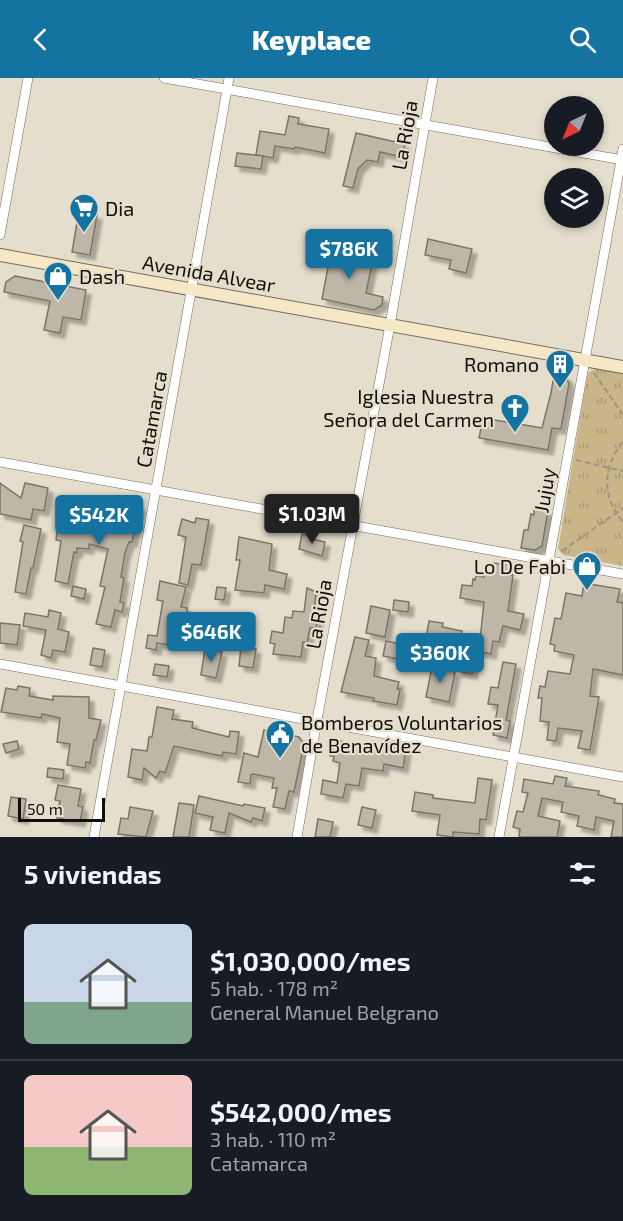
<!DOCTYPE html>
<html lang="es">
<meta charset="utf-8">
<style>
body{margin:0;font-family:"Exo 2",sans-serif;background:#242831;color:#f1f3f6;height:100vh;display:flex;flex-direction:column;font-size:22px;white-space:nowrap}
*{box-sizing:border-box;margin:0}
p{font-size:20px;color:#9ea1a6}
.icon{flex:none;width:33px;height:33px;fill:none;stroke:currentColor;stroke-width:2;stroke-linecap:round;stroke-linejoin:round}
.map{position:relative;height:759px;overflow:hidden}
.details{display:flex;flex-direction:column;background:#171b24;flex:1}
.details>*{flex:none}
.needle{width:39px;rotate:223deg}
.buttons{position:absolute;left:544px;top:18px;display:grid;gap:12px}
.buttons a{display:grid;place-items:center;width:60px;height:60px;border-radius:50%;background:#171b24;box-shadow:0 3px 9px #0003;font-size:30px}
.scale{position:absolute;left:18px;bottom:15px;width:87px;box-sizing:border-box;padding-left:6px;border:3px solid #120f0a;border-top:0;font-size:16px;line-height:21px;white-space:nowrap;color:#120f0a;-webkit-text-stroke:4px #e5decd;paint-order:stroke}
.price{position:absolute;translate:-50% -51px;padding:0 14px;border-radius:6px;background:#1473a1;color:#fff;font-size:20px;line-height:39px;filter:drop-shadow(0 2px 3px #0008)}
.price::after{content:'';position:absolute;left:50%;top:36px;width:18px;height:14px;margin-left:-9px;background:inherit;clip-path:polygon(0 0,100% 0,50% 100%)}
.price.current{background:#222;color:#fff}
ul{padding:0;list-style:none}
li{display:flex;align-items:center;gap:18px;height:150px;padding:0 24px}
li+li{border-top:2px solid #363941}
li span{display:grid;place-items:center;flex:none;width:168px;height:120px;border-radius:9px;color:#555}
li>.icon{margin-inline-start:auto}
span .icon{width:72px;height:72px;fill:#fffc;stroke-width:1}
li b{font-size:26px}
h2{display:flex;justify-content:space-between;align-items:center;height:72px;padding:0 24px;font-size:26px}
header{display:flex;justify-content:space-between;align-items:center;height:78px;padding:0 24px;background:#1473a1;color:#fff;font-size:27px;font-weight:800}
.map>svg:first-child{display:block}
.park{fill:url(#park-tufts)}
.building{fill:#beb6a6;stroke:#7b7465;stroke-width:1.5;filter:url(#shadow)}
.lines{fill:none;stroke-linecap:round;stroke-linejoin:round}
.street-casing{stroke:#736d5e;stroke-width:10}
.secondary-casing{stroke:#736d5e;stroke-width:14}
.path{stroke:#9b9588;stroke-width:2;stroke-dasharray:6 3;stroke-linecap:butt}
.street{stroke:#fff;stroke-width:9}
.secondary{stroke:#f6e8c7;stroke-width:12}
.labels{text-anchor:middle;dominant-baseline:central;stroke-width:4.5;stroke-linejoin:round;paint-order:stroke}
.street-label{font-size:20px;fill:#120f0a;stroke:#e5decd}
.poi-label{font-size:20px;fill:#120f0a;stroke:#e5decd;text-anchor:start}
</style>
<header><svg class="icon" aria-label="back" viewBox="0 0 24 24"><path d="M15 5l-7 7 7 7"/></svg>Keyplace<svg class="icon" aria-label="search" viewBox="0 0 24 24"><circle cx="10" cy="10" r="6"/><path d="M15 15l6 6"/></svg></header>
<div class="map">
<svg width="623" height="759" viewBox="0 0 623 759">
<defs>
<pattern id="park-tufts" width="24" height="20" patternUnits="userSpaceOnUse" patternTransform="scale(1.5)"><rect width="24" height="20" fill="#c9b587"/><path d="M3 7l-1-3M5 7V3M7 7l1-3M15 17l-1-3M17 17v-4M19 17l1-3" fill="none" stroke="#ac9a73"/></pattern>
<filter id="shadow"><feDropShadow dx="5" dy="5" stdDeviation="1.5" flood-color="#0004"/></filter>
</defs>
<rect width="100%" height="100%" fill="#e5decd"/>
<polygon class="park" points="598,290 623,295 623,488 564,477 558,471 587,299 589,294"/>
<g class="building">
<polygon points="289,38 299,40 298,46 329,51 325,75 295,69 294,71 275,68 273,80 256,77 260,53 285,57"/>
<polygon points="356,55 405,66 402,79 380,74 378,84 367,82 358,91 353,110 343,108"/>
<polygon points="237,75 263,78 261,91 235,88"/>
<polygon points="79,133 97,137 90,177 72,174"/>
<polygon points="428,161 472,171 466,195 449,191 451,182 425,177"/>
<polygon points="333,163 352,167 350,182 372,186 366,215 383,219 382,227 374,232 322,221"/>
<polygon points="15,198 86,212 81,242 63,239 60,255 44,252 50,223 4,214 6,204"/>
<polygon points="554,297 566,298 569,306 561,351 552,350 548,372 479,360 483,340 542,350 551,315"/>
<polygon points="0,405 21,420 25,405 48,410 44,433 33,431 31,442 0,436"/>
<polygon points="87,419 103,422 104,420 136,425 140,429 132,464 129,464 125,475 121,499 124,500 120,524 124,525 122,534 115,532 111,549 96,546 105,509 100,508 108,471 89,466 89,471 77,470 77,475 74,474 68,506 55,503 61,463 56,462 60,434 84,437"/>
<polygon points="534,430 548,433 542,468 535,472 521,470 524,452 528,452 531,436 534,437"/>
<polygon points="196,440 209,442 201,487 192,486 188,507 179,505 186,459 178,457 182,441 195,445"/>
<polygon points="24,447 41,451 33,490 31,490 26,516 15,514 23,464 20,463"/>
<polygon points="302,456 313,458 312,461 325,464 322,478 299,471"/>
<polygon points="239,459 272,466 269,492 287,496 284,511 265,507 264,515 235,512 240,482 236,482"/>
<polygon points="494,485 506,487 504,496 513,497 508,533 524,536 520,552 503,548 499,564 493,563 491,576 477,573 472,596 457,593 461,568 426,560 429,543 443,545 442,549 462,553 461,559 480,562 484,524 460,520 462,507 472,508 473,501 475,502 476,498 484,499 485,494 492,495"/>
<polygon points="160,503 186,509 181,529 187,530 187,534 208,538 202,562 175,555 174,560 170,560 170,567 157,565 156,572 146,570 148,557 157,558 163,523 157,522"/>
<polygon points="584,505 620,511 617,524 623,525 623,597 593,591 590,618 599,619 590,672 578,670 582,653 558,650 556,663 547,662 549,644 540,643 542,620 538,620 540,608 545,609 548,593 570,596 574,577 554,573 555,567 550,566 555,540 561,541 566,515 582,518"/>
<polygon points="73,508 86,511 84,521 71,518"/>
<polygon points="217,509 226,510 224,522 215,521"/>
<polygon points="307,510 316,514 314,536 318,536 316,550 310,550 307,565 303,564 301,579 273,576 275,566 270,565 272,553 283,555 285,539 292,540 293,533 304,534"/>
<polygon points="394,522 409,524 408,534 393,532"/>
<polygon points="371,528 390,532 385,559 366,555"/>
<polygon points="49,532 61,535 58,551 69,554 65,574 53,572 51,580 41,577 46,552 23,548 25,535 48,539"/>
<polygon points="0,545 20,547 17,567 0,565"/>
<polygon points="355,559 369,562 365,578 376,580 374,598 399,604 397,611 400,611 397,627 373,623 374,620 341,614"/>
<polygon points="386,563 406,567 403,582 383,578"/>
<polygon points="241,569 256,571 253,590 239,588"/>
<polygon points="93,570 105,572 102,589 90,587"/>
<polygon points="205,571 222,574 216,600 201,597"/>
<polygon points="503,584 516,586 506,642 510,643 507,660 493,657 498,627 488,626 491,609 498,610"/>
<polygon points="155,586 169,588 167,599 153,597"/>
<polygon points="432,589 455,594 449,624 426,619"/>
<polygon points="18,608 30,610 29,618 53,622 53,618 89,619 89,640 101,642 96,662 94,662 90,685 86,684 85,690 67,687 70,666 57,664 60,640 42,636 41,640 1,634 6,610 17,612"/>
<polygon points="157,629 174,632 172,641 193,644 192,650 229,659 230,653 239,654 236,676 223,674 222,678 174,668 165,695 160,693 156,700 144,690 142,702 128,699 132,671 147,673 149,659 152,659"/>
<polygon points="264,652 299,659 304,666 294,714 289,713 285,731 273,729 277,710 272,710 274,700 253,696 251,697 250,706 238,704 244,675 258,679"/>
<polygon points="333,662 346,664 345,667 373,672 374,670 391,673 392,668 406,671 403,690 384,686 383,693 362,690 359,708 346,706 343,720 321,716 323,702 337,705 340,685 333,683 334,678 330,678"/>
<polygon points="17,663 19,671 6,675 3,666"/>
<polygon points="48,690 64,692 63,701 47,699"/>
<polygon points="555,698 567,700 565,708 599,713 598,717 615,721 614,725 623,726 623,759 611,759 614,743 596,739 594,752 577,748 579,738 561,734 563,724 542,720 538,738 560,743 557,759 519,759 520,751 513,749 517,733 523,734 528,715 522,714 524,701 553,706"/>
<polygon points="478,700 492,702 486,742 480,741 479,756 453,754 453,759 437,757 440,737 412,733 415,714 433,717 433,720 475,725"/>
<polygon points="58,707 81,711 78,728 83,729 80,744 57,740 60,723 55,722"/>
<polygon points="199,718 243,728 244,726 265,730 262,743 253,740 251,744 229,735 225,755 210,752 213,739 195,735"/>
<polygon points="11,719 26,721 23,741 8,738"/>
<polygon points="179,725 194,727 189,759 173,759"/>
<polygon points="130,729 153,733 146,759 118,756 121,740 128,741"/>
<polygon points="362,729 376,732 372,750 358,747"/>
<polygon points="318,741 333,744 330,759 315,759"/>
</g>
<g class="lines">
<g class="street-casing">
<g id="street">
<polyline points="164,0 623,82"/>
<polyline points="0,157 28,0"/>
<polyline points="0,384 623,496"/>
<polyline points="0,586 623,699"/>
<polyline points="94,759 229,0"/>
<polyline points="297,759 317,642 390,247 433,0"/>
<polyline points="499,759 623,71"/>
</g>
</g>
<g class="secondary-casing">
<polyline id="secondary" points="0,177 623,289"/>
</g>
<g class="path">
<polyline points="594,295 623,337"/>
<path d="M623 364C602 388 602 420 623 444"/>
<polyline points="576,382 623,393"/>
<polyline points="562,473 623,430"/>
</g>
<use href="#street" class="street"/>
<use href="#secondary" class="secondary"/>
</g>
<defs>
<g id="supermarket-pin" transform="scale(1.5)"><path d="M0 17L-7.5 6A9.5 9.5 0 1 1 7.5 6Z" fill="#1473a1" stroke="#e5decd"/><path d="M-6-5.5h2.5l.6 2H6L4.5 2H-2.5L-4.4-4H-6ZM-1.5 3.2a1.3 1.3 0 1 0 .1 0ZM3 3.2a1.3 1.3 0 1 0 .1 0Z" fill="#fff"/></g>
<g id="shop-pin" transform="scale(1.5)"><path d="M0 17L-7.5 6A9.5 9.5 0 1 1 7.5 6Z" fill="#1473a1" stroke="#e5decd"/><path d="M-5-2.5h2.3a2.7 3.5 0 0 1 5.4 0H5L5.5 6h-11ZM-1.5-2.5h3a1.5 2.3 0 0 0-3 0Z" fill="#fff"/></g>
<g id="building-pin" transform="scale(1.5)"><path d="M0 17L-7.5 6A9.5 9.5 0 1 1 7.5 6Z" fill="#1473a1" stroke="#e5decd"/><path d="M-4-6H4V6H1V3H-1V6H-4ZM-2.5-4.3h1.7v1.8h-1.7ZM.8-4.3h1.7v1.8H.8ZM-2.5-1h1.7V.8h-1.7ZM.8-1h1.7V.8H.8Z" fill="#fff"/></g>
<g id="church-pin" transform="scale(1.5)"><path d="M0 17L-7.5 6A9.5 9.5 0 1 1 7.5 6Z" fill="#1473a1" stroke="#e5decd"/><path d="M-1.2-6h2.4v3.5h3.3v2.4h-3.3V6h-2.4V-.1h-3.3v-2.4h3.3Z" fill="#fff"/></g>
<g id="civic-pin" transform="scale(1.5)"><path d="M0 17L-7.5 6A9.5 9.5 0 1 1 7.5 6Z" fill="#1473a1" stroke="#e5decd"/><path d="M-.6-6.5H3V-4.5H.6V-3L4-1V1h2V6H-6V1h2V-1L-.6-3ZM-1.2 2.5V6h2.4V2.5Z" fill="#fff"/></g>
</defs>
<g fill-rule="evenodd">
<use href="#supermarket-pin" x="84" y="130"/>
<use href="#shop-pin" x="58" y="198"/>
<use href="#building-pin" x="560" y="286"/>
<use href="#church-pin" x="515" y="330"/>
<use href="#shop-pin" x="587" y="488"/>
<use href="#civic-pin" x="280" y="656"/>
</g>
<g class="labels">
<g class="street-label">
<text transform="translate(404 57) rotate(-80)">La Rioja</text>
<text transform="translate(209 195) rotate(10)">Avenida Alvear</text>
<text transform="translate(151 341) rotate(-80)">Catamarca</text>
<text transform="translate(544 412) rotate(-80)">Jujuy</text>
<text transform="translate(318 536) rotate(-80)">La Rioja</text>
</g>
<g class="poi-label">
<text x="105" y="130">Dia</text>
<text x="79" y="198">Dash</text>
<text x="539" y="286" text-anchor="end">Romano</text>
<text x="494" y="318" text-anchor="end">Iglesia Nuestra<tspan x="494" dy="23">Señora del Carmen</tspan></text>
<text x="566" y="488" text-anchor="end">Lo De Fabi</text>
<text x="301" y="644">Bomberos Voluntarios<tspan x="301" dy="23">de Benavídez</tspan></text>
</g>
</g>
</svg>
<div class="buttons">
<a><svg class="needle" viewBox="-14 -14 28 28"><path d="M0-13l5 13h-10z" fill="#e53935"/><path d="M0 13l5-13h-10z" fill="#9ea1a6"/></svg></a>
<a><svg class="icon" aria-label="layers" viewBox="0 0 24 24"><path d="M12 4l9 5-9 5-9-5zM3 14l9 5 9-5"/></svg></a>
</div>
<div class="scale">50 m</div>
<b class="price" style="left:349px;top:202px">$786K</b>
<b class="price current" style="left:312px;top:467px">$1.03M</b>
<b class="price" style="left:99px;top:468px">$542K</b>
<b class="price" style="left:211px;top:585px">$646K</b>
<b class="price" style="left:440px;top:606px">$360K</b>
</div>
<section class="details">
<h2>5 viviendas<svg class="icon" aria-label="filters" viewBox="0 0 24 24"><path d="M4 7h16M4 17h16"/><circle cx="9" cy="7" r="2"/><circle cx="15" cy="17" r="2"/></svg></h2>
<ul>
<li><span style="background:linear-gradient(#c9d6e8 65%,#7fa58c 0)"><svg class="icon" aria-label="home" viewBox="0 0 24 24"><path d="M3 11l9-7 9 7M6 9v11h12V9"/></svg></span><div><b>$1,030,000/mes</b><p>5 hab. · 178 m²</p><p>General Manuel Belgrano</p></div></li>
<li><span style="background:linear-gradient(#f6c9c9 60%,#8fb573 0)"><svg class="icon" aria-label="home" viewBox="0 0 24 24"><path d="M3 11l9-7 9 7M6 9v11h12V9"/></svg></span><div><b>$542,000/mes</b><p>3 hab. · 110 m²</p><p>Catamarca</p></div></li>
</ul>
</section>
